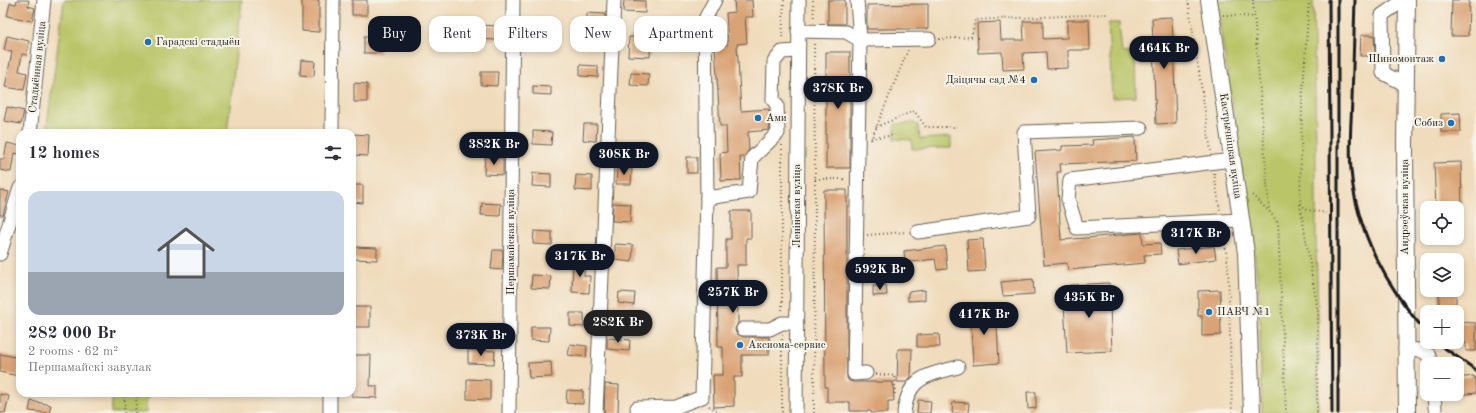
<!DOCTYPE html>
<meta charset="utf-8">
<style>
body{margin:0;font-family:"Old Standard TT",serif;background:#f2f2f3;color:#2b2b33;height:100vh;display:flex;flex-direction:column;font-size:15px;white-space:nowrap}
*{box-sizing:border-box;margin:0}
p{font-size:13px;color:#7c7c81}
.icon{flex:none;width:22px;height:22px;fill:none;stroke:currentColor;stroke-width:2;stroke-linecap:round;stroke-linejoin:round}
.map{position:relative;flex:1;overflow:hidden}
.sheet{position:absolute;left:16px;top:129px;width:340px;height:268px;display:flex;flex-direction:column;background:#fff;border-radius:12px;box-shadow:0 2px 6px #0003}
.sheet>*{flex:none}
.banner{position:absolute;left:368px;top:16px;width:380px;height:36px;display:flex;gap:8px}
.buttons{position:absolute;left:1420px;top:201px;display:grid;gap:8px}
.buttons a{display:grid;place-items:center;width:44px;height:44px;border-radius:8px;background:#fff;box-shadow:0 2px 6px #0003;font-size:20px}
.price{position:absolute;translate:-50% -34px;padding:0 9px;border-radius:14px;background:#111827;color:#fff;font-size:13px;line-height:26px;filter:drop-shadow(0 1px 2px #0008)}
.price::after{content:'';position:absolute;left:50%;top:24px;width:12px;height:9px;margin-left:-6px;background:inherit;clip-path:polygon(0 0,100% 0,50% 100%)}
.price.current{background:#222;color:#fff}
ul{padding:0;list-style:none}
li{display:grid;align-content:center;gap:8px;height:212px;padding:0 12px}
li span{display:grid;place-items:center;height:124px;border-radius:12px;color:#555}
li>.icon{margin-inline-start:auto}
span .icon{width:72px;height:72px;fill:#fffc;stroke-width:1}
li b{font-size:17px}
h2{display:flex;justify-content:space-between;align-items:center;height:48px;padding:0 12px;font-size:17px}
.pill{padding:0 14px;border-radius:12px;background:#fff;box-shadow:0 2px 6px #0003;font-size:14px;line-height:36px}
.pill.current{background:#111827;color:#fff}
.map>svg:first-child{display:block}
.green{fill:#b9c567;stroke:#6a7042}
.building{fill:#daa375}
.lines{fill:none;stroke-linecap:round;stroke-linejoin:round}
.minor-casing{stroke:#665f54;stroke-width:15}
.major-casing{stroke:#665f54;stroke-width:18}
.path{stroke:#665f54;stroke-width:2;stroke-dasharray:1 3;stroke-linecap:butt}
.minor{stroke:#fff;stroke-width:13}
.major{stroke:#fff;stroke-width:16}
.rail{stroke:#1c1c1c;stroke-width:3}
.poi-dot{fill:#1f6fb2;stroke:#f7f3e8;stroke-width:1.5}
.labels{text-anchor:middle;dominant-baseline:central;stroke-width:4;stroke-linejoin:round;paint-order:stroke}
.poi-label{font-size:11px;fill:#1c1c1c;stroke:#f7f3e8;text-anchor:start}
.street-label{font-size:11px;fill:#1c1c1c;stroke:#f7f3e8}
</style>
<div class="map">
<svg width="1476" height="413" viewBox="0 0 1476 413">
<rect width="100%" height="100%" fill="#f7f3e8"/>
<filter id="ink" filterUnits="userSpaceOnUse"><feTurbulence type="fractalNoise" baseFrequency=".025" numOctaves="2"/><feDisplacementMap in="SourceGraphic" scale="8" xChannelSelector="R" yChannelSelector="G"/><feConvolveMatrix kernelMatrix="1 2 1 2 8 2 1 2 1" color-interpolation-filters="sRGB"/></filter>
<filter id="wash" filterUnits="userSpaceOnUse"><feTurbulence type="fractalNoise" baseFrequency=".012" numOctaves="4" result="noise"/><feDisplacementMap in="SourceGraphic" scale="16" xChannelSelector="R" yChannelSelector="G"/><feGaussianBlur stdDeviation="0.9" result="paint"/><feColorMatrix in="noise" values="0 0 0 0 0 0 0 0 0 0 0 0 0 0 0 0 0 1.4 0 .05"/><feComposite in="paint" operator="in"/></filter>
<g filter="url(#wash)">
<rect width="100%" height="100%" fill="#f0dcbc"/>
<g class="green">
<polygon points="64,0 242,0 227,133 46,133"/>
<polygon points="1216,0 1313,0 1316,145 1316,247 1319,342 1318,413 1262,413 1259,300 1252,226 1243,177"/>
<polygon points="1108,23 1119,23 1122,52 1135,54 1136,97 1112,98"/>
<polygon points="914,123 918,125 920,139 951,137 951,148 912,149 912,140 894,139 895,124"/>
<polygon points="113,393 147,393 146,413 111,413"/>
</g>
<g id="blocks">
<g class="building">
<polygon points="17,0 29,0 28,6 35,8 32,21 7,16 10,3 16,4"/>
<polygon points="302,0 319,0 319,32 302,31"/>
<rect x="352" y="0" width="15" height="15"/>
<polygon points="624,0 645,1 645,13 623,12"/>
<polygon points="734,0 752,0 753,17 745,17 747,43 737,44 741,111 769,109 770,130 748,132 749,150 744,157 740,157 741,180 721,181 720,153 727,152 726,126 720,126 715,45 728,45 726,13 735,12"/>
<rect x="828" y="0" width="17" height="24"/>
<polygon points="1452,0 1469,0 1468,36 1451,36"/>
<polygon points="928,4 928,29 867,29 867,5"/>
<polygon points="587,13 605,14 605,29 587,28"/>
<polygon points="1172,17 1176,123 1156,124 1152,18"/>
<polygon points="1067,20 1089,20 1090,50 1068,50 1068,68 1047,69 1046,52 1023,53 1024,69 1003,70 1002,52 978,53 977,23 1000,22 1001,40 1024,40 1023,21 1043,21 1043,39 1067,38"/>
<polygon points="477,25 498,26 497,40 476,39"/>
<polygon points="535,26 551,26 550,40 534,39"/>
<polygon points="1361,35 1374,35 1375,56 1360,56"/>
<polygon points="7,36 29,41 27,55 22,54 19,71 27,73 24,90 5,87 12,52 4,50"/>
<rect x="364" y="37" width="16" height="16"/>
<polygon points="629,37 651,38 650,57 628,56"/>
<rect x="826" y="52" width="24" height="116"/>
<polygon points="301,60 315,61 314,76 300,75"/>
<polygon points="580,65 598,66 598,77 580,76"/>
<polygon points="481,72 498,72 497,86 481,85"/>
<polygon points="631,73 649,74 648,86 630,85"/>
<polygon points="354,83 367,84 367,102 354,102"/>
<polygon points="533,86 551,87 551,95 533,94"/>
<polygon points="7,107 24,111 21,124 4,121"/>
<polygon points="1460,113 1461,132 1441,132 1441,114"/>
<polygon points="584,124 597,124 596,141 583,140"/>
<polygon points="533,131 552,132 551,145 533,144"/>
<polygon points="354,134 369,135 368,156 353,155"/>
<polygon points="1135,137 1136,161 1060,164 1061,172 1057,172 1061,240 1142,233 1143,244 1160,243 1161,254 1144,255 1145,263 1068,270 1067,263 1044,265 1035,152 1062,150 1062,146 1093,145 1092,140"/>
<polygon points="7,143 20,146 19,154 14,153 11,172 0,170 0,159 4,159"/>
<polygon points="485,157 503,158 503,175 484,174"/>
<rect x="687" y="157" width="10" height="16"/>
<polygon points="1461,162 1462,208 1436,208 1434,163"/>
<polygon points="617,168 632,169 631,184 616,184"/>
<polygon points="533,173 551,174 551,187 532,186"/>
<polygon points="576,175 592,176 592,191 575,190"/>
<polygon points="352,185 363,185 363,203 352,202"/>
<polygon points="0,190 9,192 3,215 0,215"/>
<polygon points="824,190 847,190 847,378 849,381 854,382 893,382 894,401 888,401 888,413 871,413 871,411 850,411 850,402 827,402 827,387 825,387"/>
<polygon points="482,203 501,204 500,216 481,215"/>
<polygon points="613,203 631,204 630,222 612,221"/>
<polygon points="731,211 751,211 751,238 746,238 746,265 737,265 738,323 735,329 736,333 743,337 769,337 769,355 742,355 742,377 734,377 734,406 714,407 713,375 723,375 723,347 718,347 717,267 726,267 726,239 731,239"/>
<polygon points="534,231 552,232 552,245 533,244"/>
<polygon points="983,239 985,271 969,272 967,240"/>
<polygon points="615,244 633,245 632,262 615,260"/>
<polygon points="945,246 947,269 937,270 935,259 905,263 904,251"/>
<polygon points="1214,246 1216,259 1178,264 1176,250"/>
<polygon points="353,247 377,248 377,260 353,259"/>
<polygon points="493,250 503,250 502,270 491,269"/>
<polygon points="573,259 585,260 584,276 590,276 589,293 572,292"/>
<polygon points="532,275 551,276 550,289 531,288"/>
<polygon points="1033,279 1034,294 1003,296 1001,282"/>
<polygon points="1109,283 1112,351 1067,353 1064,304 1070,304 1069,285"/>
<polygon points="886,285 887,295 873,296 873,286"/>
<polygon points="925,290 925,300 908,301 908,292"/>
<polygon points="1220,290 1221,335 1202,336 1202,316 1198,316 1198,291"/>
<rect x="1439" y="290" width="17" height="15"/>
<polygon points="619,292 635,293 634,305 618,303"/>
<rect x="354" y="307" width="16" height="20"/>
<polygon points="996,307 999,363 973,365 970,308"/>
<polygon points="570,313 584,313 584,327 570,326"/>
<polygon points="1457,322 1476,323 1476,351 1466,351 1466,343 1457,343"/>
<polygon points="531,327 550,327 549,341 531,340"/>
<polygon points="939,334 940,347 917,347 917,335"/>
<polygon points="607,338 630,340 629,351 607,349"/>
<polygon points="570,344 587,346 586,357 568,355"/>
<polygon points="898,349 912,349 911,377 907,382 897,382"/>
<polygon points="468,350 495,351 494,364 468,363"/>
<polygon points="0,354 20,358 18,376 0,372"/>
<polygon points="352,355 371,355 370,386 377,386 377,398 352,397"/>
<polygon points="551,362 552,377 529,378 528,363"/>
<polygon points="1474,376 1476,393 1457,395 1457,378"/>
<polygon points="467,379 490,380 490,400 467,399"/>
<polygon points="605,384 619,385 618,413 604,413"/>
<polygon points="567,390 583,391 583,404 566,403"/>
<polygon points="1027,392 1036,392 1036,408 1028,409"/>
<polygon points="0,394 9,396 5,413 0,413"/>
<polygon points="918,400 931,401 930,413 917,413"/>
<polygon points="31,401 51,405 49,413 29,411"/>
<polygon points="953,402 969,403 968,413 952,413"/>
</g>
</g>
</g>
<g filter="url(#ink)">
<use href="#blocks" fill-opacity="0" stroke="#665f54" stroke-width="1"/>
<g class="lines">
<g class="minor-casing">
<g id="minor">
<polyline points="857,0 860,40 929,39"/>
<polyline points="1404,0 1382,15 1383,73 1406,85"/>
<polyline points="798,31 846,32 860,40 854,374 866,373"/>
<polyline points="30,133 44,0"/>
<polyline points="332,133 333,0"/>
<polyline points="1232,160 1070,180 1068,199 1077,228 1241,220"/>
<polyline points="707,198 749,192 752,158 778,133 777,105 773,100 774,62 782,52 797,51"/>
<polyline points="918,232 1029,216 1024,132 1141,128"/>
<polyline points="0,254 20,188"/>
<polyline points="743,329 770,329 782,323 795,323"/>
<polyline points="1405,349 1420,350 1429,355 1430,364"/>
<polyline points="1434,394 1435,408"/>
<polyline points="637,408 676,407 702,397 707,198 705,19 715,0"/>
<polyline points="330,413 330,393"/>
<polyline points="509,413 513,0"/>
<polyline points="596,413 614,0"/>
<polyline points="796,413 799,0"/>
<path d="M904 413C908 376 928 375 958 367"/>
</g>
</g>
<g class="major-casing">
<g id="major">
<polyline points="1209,0 1246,253 1252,413"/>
<polyline points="1407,0 1405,144 1407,413"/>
</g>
</g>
<g class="path">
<polyline points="813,0 814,20"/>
<polyline points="1188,0 1211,151"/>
<polyline points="1253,0 1269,209"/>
<polyline points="1309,0 1302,105 1300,203 1307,210 1326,213"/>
<polyline points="1223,15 1255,17"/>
<polyline points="939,39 971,37 975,20 1108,14"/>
<polyline points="782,41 784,0"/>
<polyline points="876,127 914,111 926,127 957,127"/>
<polyline points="871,138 895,135"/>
<polyline points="871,140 908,50"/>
<polyline points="782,145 782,313"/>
<polyline points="1214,173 1220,210"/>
<polyline points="815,179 846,179"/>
<polyline points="1252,195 1269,211 1278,223 1286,413"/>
<polyline points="1300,204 1318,312 1317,413"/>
<polyline points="1223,232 1228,265 1232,413"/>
<polyline points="867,235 906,232"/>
<polyline points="782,335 782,413"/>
<polyline points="1441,358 1444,364"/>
<polyline points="876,374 895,376 895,396"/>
<polyline points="709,406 720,413"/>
<polyline points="0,413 1,413"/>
<polyline points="124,413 125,393"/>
<polyline points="135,413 137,393"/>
<polyline points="814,413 815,179 814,42"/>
</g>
<use href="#minor" class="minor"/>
<use href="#major" class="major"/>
<g class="rail">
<polyline points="1329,0 1332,413"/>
<polyline points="1338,0 1338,413"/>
<path d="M1355 0C1354 33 1353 67 1352 100 1351 124 1349 147 1351 170 1356 231 1387 288 1427 333"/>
<polyline points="1436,342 1476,370"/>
</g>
</g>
</g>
<g class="poi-dot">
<circle cx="148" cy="42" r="4"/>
<circle cx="1442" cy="59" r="4"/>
<circle cx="1034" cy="80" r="4"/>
<circle cx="758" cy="118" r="4"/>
<circle cx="1451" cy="123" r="4"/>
<circle cx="1209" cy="312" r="4"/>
<circle cx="740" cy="345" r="4"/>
</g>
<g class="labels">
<g class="poi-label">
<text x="156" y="42">Гарадскі стадыён</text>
<text x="1434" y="59" text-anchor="end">Шиномонтаж</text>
<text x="1026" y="80" text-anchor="end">Дзіцячы сад №4</text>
<text x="766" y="118">Ами</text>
<text x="1443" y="123" text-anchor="end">Собиз</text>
<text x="1217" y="312">ПАВЧ №1</text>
<text x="748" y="345">Аксиома-сервис</text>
</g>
<g class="street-label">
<text transform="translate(38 67) rotate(-84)">Стадыённая вуліца</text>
<text transform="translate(1230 146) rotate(82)">Кастрычніцкая вуліца</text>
<text transform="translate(797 206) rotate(-90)">Ленінская вуліца</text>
<text transform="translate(1405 207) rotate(-90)">Андрэеўская вуліца</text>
<text transform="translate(511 242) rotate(-90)">Першамайская вуліца</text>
</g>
</g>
</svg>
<div class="buttons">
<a><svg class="icon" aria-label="locate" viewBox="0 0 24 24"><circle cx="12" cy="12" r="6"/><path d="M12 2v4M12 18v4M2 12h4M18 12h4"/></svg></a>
<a><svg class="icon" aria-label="layers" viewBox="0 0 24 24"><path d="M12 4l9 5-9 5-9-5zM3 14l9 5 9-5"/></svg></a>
<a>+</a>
<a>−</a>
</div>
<b class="price" style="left:1164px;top:70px">464K Br</b>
<b class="price" style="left:838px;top:110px">378K Br</b>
<b class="price" style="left:494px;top:166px">382K Br</b>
<b class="price" style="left:624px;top:176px">308K Br</b>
<b class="price" style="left:1196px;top:255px">317K Br</b>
<b class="price" style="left:580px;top:278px">317K Br</b>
<b class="price" style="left:880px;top:291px">592K Br</b>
<b class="price" style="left:733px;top:314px">257K Br</b>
<b class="price" style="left:1089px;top:319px">435K Br</b>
<b class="price" style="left:984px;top:336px">417K Br</b>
<b class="price current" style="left:618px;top:344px">282K Br</b>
<b class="price" style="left:481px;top:357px">373K Br</b>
<div class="banner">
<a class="pill current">Buy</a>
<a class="pill">Rent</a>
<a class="pill">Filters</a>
<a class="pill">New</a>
<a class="pill">Apartment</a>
</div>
<section class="sheet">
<h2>12 homes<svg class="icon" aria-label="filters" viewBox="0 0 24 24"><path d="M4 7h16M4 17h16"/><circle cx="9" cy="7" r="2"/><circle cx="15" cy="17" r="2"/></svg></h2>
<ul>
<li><span style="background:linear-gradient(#c9d6e8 65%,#9aa5b1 0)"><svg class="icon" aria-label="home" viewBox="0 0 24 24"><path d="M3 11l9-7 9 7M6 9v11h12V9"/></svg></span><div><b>282 000 Br</b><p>2 rooms · 62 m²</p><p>Першамайскі завулак</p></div></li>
</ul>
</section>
</div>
